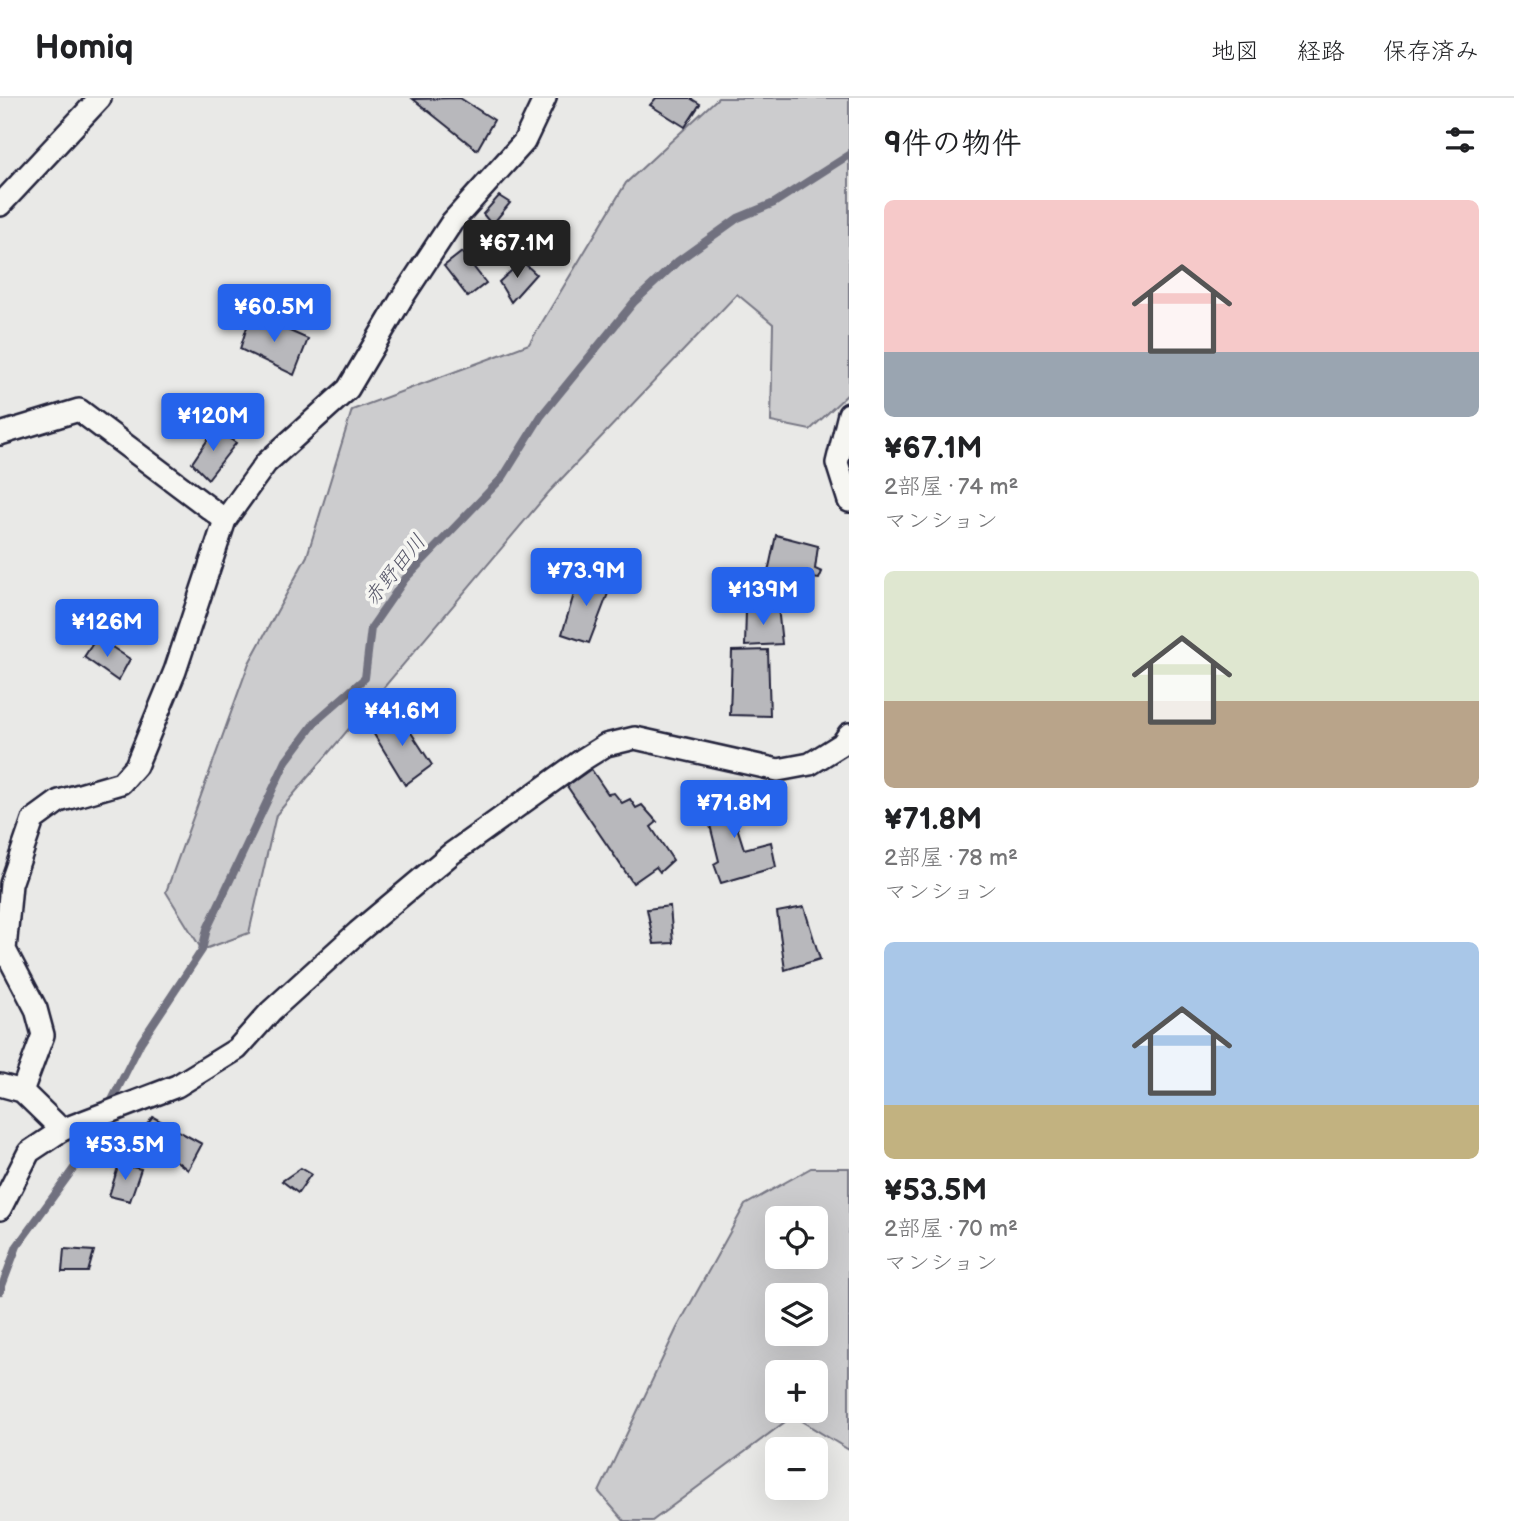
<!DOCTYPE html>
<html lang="ja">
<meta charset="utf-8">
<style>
body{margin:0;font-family:"Balsamiq Sans","Klee One",sans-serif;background:#f6f6f6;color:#202124;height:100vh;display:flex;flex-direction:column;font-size:26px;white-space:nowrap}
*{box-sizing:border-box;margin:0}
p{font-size:23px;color:#757577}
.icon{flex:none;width:38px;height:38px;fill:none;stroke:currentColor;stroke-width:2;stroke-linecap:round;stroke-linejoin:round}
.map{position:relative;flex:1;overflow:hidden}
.sheet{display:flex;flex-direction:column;background:#fff;width:665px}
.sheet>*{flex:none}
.controls{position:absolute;left:765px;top:1108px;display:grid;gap:14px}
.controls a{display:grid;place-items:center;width:63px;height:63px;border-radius:10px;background:#fff;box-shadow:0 7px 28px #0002;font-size:35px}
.price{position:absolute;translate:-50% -60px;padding:0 16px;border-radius:7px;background:#2563eb;color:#fff;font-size:23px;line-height:46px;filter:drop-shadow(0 2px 4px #0008)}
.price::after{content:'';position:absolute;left:50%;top:42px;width:21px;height:16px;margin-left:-10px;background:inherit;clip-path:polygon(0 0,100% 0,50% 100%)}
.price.selected{background:#222;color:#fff}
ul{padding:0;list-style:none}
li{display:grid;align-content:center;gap:14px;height:371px;padding:0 35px}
li span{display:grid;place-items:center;height:217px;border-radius:10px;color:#555}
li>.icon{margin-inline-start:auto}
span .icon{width:126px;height:126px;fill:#fffc;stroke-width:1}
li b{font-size:30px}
h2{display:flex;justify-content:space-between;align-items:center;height:84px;padding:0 35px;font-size:30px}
header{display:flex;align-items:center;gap:42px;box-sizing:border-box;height:98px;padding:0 35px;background:#fff;border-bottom:2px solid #e0e0e0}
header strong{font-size:33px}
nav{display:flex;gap:38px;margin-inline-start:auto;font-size:24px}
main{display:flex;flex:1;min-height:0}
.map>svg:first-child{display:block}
.green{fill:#ccccce;stroke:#777784;stroke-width:2;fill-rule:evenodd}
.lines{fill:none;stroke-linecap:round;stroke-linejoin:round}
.stream{stroke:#71717f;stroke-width:8}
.building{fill:#b8b8bc;stroke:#22223b;stroke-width:2}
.minor-casing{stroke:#22223b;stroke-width:26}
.minor{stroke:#f6f6f2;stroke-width:21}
.labels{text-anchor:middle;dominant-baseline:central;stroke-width:7;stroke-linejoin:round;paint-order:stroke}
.water-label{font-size:21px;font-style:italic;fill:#565668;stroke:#f6f6f2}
</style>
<header>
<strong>Homiq</strong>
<nav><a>地図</a><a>経路</a><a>保存済み</a></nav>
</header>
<main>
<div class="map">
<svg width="849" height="1423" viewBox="0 0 849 1423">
<rect width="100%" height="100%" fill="#e9e9e7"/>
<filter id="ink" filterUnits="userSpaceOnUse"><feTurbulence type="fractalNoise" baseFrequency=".0143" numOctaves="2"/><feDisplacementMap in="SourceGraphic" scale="14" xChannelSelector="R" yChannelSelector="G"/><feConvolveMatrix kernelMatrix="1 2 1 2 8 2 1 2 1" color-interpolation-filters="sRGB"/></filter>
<g filter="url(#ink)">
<g class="green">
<polygon points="718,0 849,0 849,295 810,332 771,324 773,226 737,196 549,394 276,717 249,835 202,852 166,794 249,565 307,458 352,312 529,246 626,85"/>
<path d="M811 1070H849V1352L793 1318 652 1423H624L599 1394 677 1230 745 1107ZM777 1120H816V1158H777ZM777 1197H816V1236H777ZM777 1274H816V1312H777Z"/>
</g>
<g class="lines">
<g class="stream">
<polyline points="108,1010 141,944 202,852 207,831 286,663 316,623 365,580 371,530 405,481 503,379 541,318 634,204 678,163 738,120 774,105 849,57"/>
<polyline points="0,1193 17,1148 85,1055 102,1022"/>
</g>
</g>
<g class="building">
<polygon points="460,0 494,22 477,52 413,1"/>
<polygon points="656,0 690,0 700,6 685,29 650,7"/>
<polygon points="499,98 510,105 492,127 483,116"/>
<polygon points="462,154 486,185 468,199 444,168"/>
<polygon points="522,163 536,176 511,204 499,184"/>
<polygon points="251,216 308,241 294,277 240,251"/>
<polygon points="215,331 236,345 208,381 192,365"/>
<polygon points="776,437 818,448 815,471 822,474 819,481 768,474"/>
<polygon points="580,476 612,485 589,545 562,536"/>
<polygon points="778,509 782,546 745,548 746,512"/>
<polygon points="97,539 130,561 118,583 84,559"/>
<polygon points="768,552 770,618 730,617 732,553"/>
<polygon points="397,613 432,667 405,687 372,633"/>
<polygon points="591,671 608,696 614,695 622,705 630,701 636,710 642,707 657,724 651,729 673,762 660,774 656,769 633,785 567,688"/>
<polygon points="730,686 741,709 732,713 744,751 771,744 776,769 721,785 714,766 719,763 710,727 713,724 702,702"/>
<polygon points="670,808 673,845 654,846 647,811"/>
<polygon points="804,809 820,861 785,872 777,814"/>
<polygon points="153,1019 202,1046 188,1072 140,1035"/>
<polygon points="119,1066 141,1071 130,1103 109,1098"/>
<polygon points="301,1070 311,1076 298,1095 282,1083"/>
<polygon points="64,1151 94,1153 88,1174 62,1174"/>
</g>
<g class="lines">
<g class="minor-casing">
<g id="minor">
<polyline points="0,107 100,0"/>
<polyline points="849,316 837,365 849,403"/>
<polyline points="0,336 79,312 225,422"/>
<polyline points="0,987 22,993 62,1032"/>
<polyline points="22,993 43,937 36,911 5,852 11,786 33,722 59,703 121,685 136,668 175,573 225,422 266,365 348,291 402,200 452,124 524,44 545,0"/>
<polyline points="0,1111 29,1054 62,1032 177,988 237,951 271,913 358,834 451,756 582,662 606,647 635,640 778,672 810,666 842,646 849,636"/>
</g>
</g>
<use href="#minor" class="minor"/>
</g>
</g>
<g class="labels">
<g class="water-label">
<text transform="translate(395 472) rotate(-51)">赤野田川</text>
</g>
</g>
</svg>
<div class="controls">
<a><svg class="icon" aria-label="locate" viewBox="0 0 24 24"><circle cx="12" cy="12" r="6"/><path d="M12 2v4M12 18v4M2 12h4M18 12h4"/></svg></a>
<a><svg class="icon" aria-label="layers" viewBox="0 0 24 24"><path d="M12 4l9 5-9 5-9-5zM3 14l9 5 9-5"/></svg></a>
<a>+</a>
<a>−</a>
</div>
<b class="price selected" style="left:517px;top:182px">¥67.1M</b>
<b class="price" style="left:274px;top:246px">¥60.5M</b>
<b class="price" style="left:213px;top:355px">¥120M</b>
<b class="price" style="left:586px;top:510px">¥73.9M</b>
<b class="price" style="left:763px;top:529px">¥139M</b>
<b class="price" style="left:107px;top:561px">¥126M</b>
<b class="price" style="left:402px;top:650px">¥41.6M</b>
<b class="price" style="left:734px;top:742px">¥71.8M</b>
<b class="price" style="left:125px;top:1084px">¥53.5M</b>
</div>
<section class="sheet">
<h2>9件の物件<svg class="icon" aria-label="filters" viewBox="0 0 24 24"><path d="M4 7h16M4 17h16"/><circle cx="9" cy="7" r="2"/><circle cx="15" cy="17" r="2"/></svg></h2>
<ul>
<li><span style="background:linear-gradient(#f6c9c9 70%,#9aa5b1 0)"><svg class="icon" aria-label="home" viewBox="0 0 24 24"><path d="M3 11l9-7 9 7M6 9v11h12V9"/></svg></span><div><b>¥67.1M</b><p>2部屋 · 74 m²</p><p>マンション</p></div></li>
<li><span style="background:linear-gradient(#dfe7d0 60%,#b9a48a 0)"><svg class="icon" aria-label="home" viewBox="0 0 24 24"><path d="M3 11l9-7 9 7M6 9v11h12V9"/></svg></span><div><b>¥71.8M</b><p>2部屋 · 78 m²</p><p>マンション</p></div></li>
<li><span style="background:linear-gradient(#a9c7e8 75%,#c2b280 0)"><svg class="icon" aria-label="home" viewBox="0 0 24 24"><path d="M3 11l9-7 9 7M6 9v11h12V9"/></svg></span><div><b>¥53.5M</b><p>2部屋 · 70 m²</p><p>マンション</p></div></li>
</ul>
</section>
</main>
